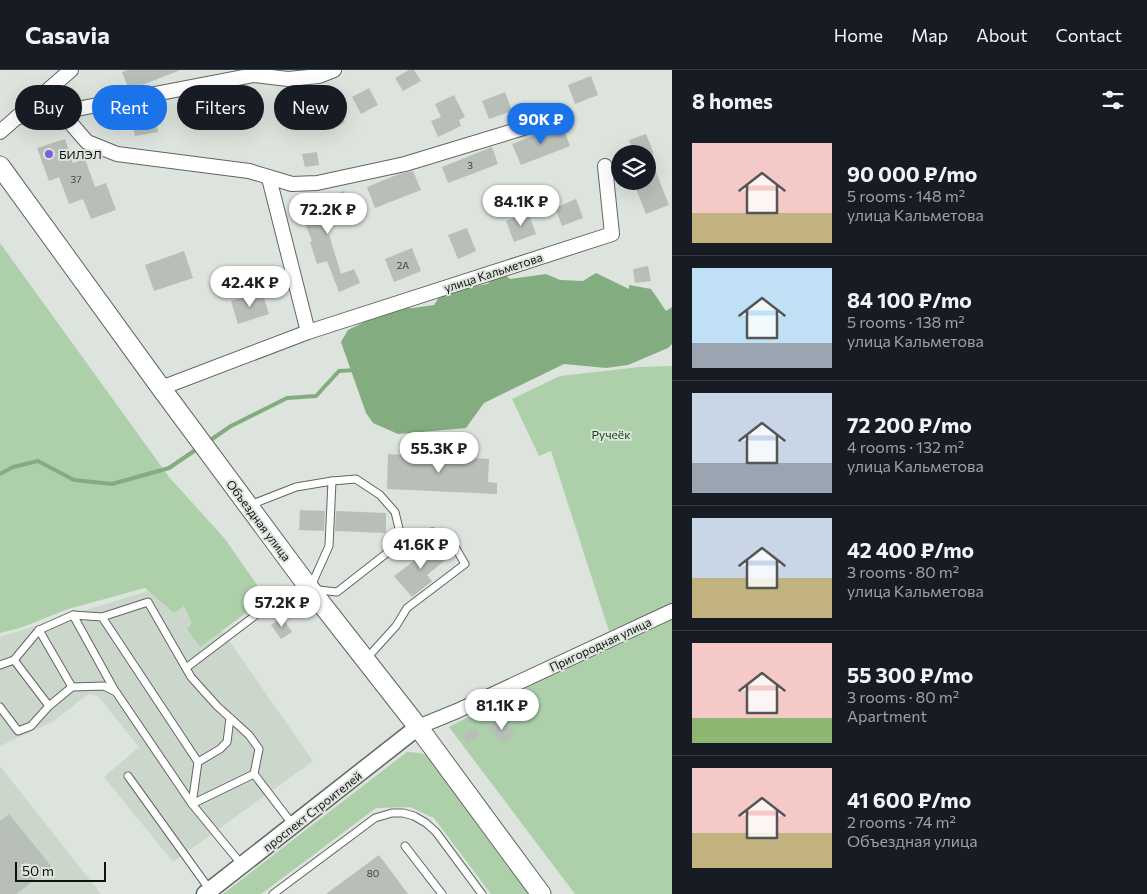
<!DOCTYPE html>
<meta charset="utf-8">
<style>
body{margin:0;font-family:Commissioner,sans-serif;background:#242831;color:#f1f3f6;height:100vh;display:flex;flex-direction:column;font-size:19px;white-space:nowrap}
*{box-sizing:border-box;margin:0}
p{font-size:16px;color:#9ea1a6}
.icon{flex:none;width:28px;height:28px;fill:none;stroke:currentColor;stroke-width:2;stroke-linecap:round;stroke-linejoin:round}
.map{position:relative;flex:1;overflow:hidden}
.side{display:flex;flex-direction:column;background:#171b24;width:475px}
.side>*{flex:none}
.hud{position:absolute;left:15px;top:15px;width:475px;height:45px;display:flex;gap:10px}
.fabs{position:absolute;left:611px;top:75px;display:grid;gap:10px}
.fabs a{display:grid;place-items:center;width:45px;height:45px;border-radius:50%;background:#171b24;box-shadow:0 5px 20px #0002;font-size:25px}
.scale{position:absolute;left:15px;bottom:12px;width:91px;box-sizing:border-box;padding-left:5px;border:2px solid #101210;border-top:0;font-size:14px;line-height:18px;white-space:nowrap;color:#101210;-webkit-text-stroke:4px #dde3dd;paint-order:stroke}
.price{position:absolute;translate:-50% -42px;padding:0 11px;border-radius:18px;background:#fff;color:#222;font-size:16px;line-height:32px;filter:drop-shadow(0 1px 2px #0008)}
.price::after{content:'';position:absolute;left:50%;top:30px;width:15px;height:11px;margin-left:-8px;background:inherit;clip-path:polygon(0 0,100% 0,50% 100%)}
.price.selected{background:#1a73e8;color:#fff}
ul{padding:0;list-style:none}
li{display:flex;align-items:center;gap:15px;height:125px;padding:0 20px}
li+li{border-top:1px solid #363941}
li span{display:grid;place-items:center;flex:none;width:140px;height:100px;border-radius:0px;color:#555}
li>.icon{margin-inline-start:auto}
span .icon{width:60px;height:60px;fill:#fffc;stroke-width:1}
li b{font-size:21px}
h2{display:flex;justify-content:space-between;align-items:center;height:60px;padding:0 20px;font-size:21px}
.pill{padding:0 18px;border-radius:22px;background:#171b24;box-shadow:0 5px 20px #0002;font-size:18px;line-height:45px}
.pill.selected{background:#1a73e8;color:#fff}
header{display:flex;align-items:center;gap:30px;box-sizing:border-box;height:70px;padding:0 25px;background:#171b24;border-bottom:1px solid #363941}
header strong{font-size:24px}
nav{display:flex;gap:28px;margin-inline-start:auto;font-size:18px}
main{display:flex;flex:1;min-height:0}
.map>svg:first-child{display:block}
.built{fill:#ccd7cb}
.green{fill:#add0ab}
.water{fill:#83ac80}
.lines{fill:none;stroke-linecap:round;stroke-linejoin:round}
.stream{stroke:#83ac80;stroke-width:4}
.building{fill:#b8beb8}
.service-casing{stroke:#616661;stroke-width:9}
.minor-casing{stroke:#616661;stroke-width:16}
.tertiary-casing{stroke:#616661;stroke-width:19}
.secondary-casing{stroke:#616661;stroke-width:21}
.service{stroke:#fff;stroke-width:7}
.minor{stroke:#fff;stroke-width:14}
.tertiary{stroke:#fff;stroke-width:16}
.secondary{stroke:#fff;stroke-width:19}
.poi-dot{fill:#815ed8;stroke:#dde3dd;stroke-width:2}
.labels{text-anchor:middle;dominant-baseline:central;stroke-width:4;stroke-linejoin:round;paint-order:stroke}
.number-label{font-size:10px;fill:#3a3d3a}
.poi-label{font-size:12px;fill:#101210;stroke:#dde3dd;text-anchor:start}
.street-label{font-size:12px;fill:#101210;stroke:#dde3dd}
.park-label{font-size:12px;fill:#0d490d;stroke:#dde3dd}
</style>
<header>
<strong>Casavia</strong>
<nav><a>Home</a><a>Map</a><a>About</a><a>Contact</a></nav>
</header>
<main>
<div class="map">
<svg width="672" height="824" viewBox="0 0 672 824">
<rect width="100%" height="100%" fill="#dde3dd"/>
<g class="built">
<polygon points="186,509 313,691 173,792 104,707 139,677 98,626 88,624 54,651 0,676 0,567"/>
<polygon points="0,696 101,824 0,824"/>
</g>
<g class="green">
<polygon points="0,173 169,407 225,469 266,528 200,577 187,559 192,553 184,536 174,543 145,518 68,539 20,558 0,563"/>
<polygon points="672,296 672,533 609,561 551,381 539,386 512,329 560,306 640,297"/>
<polygon points="672,545 672,824 575,824 449,657 606,575"/>
<polygon points="407,682 421,683 430,687 531,824 491,824 434,748 410,737 376,738 261,824 223,824"/>
</g>
<polygon class="water" points="503,203 510,209 546,204 560,210 583,211 596,203 629,219 629,215 651,219 666,241 672,237 672,274 668,278 628,295 606,298 564,294 484,333 466,358 398,364 373,353 366,343 341,272 348,260 395,237 413,238 434,235 442,223 487,214"/>
<g class="lines">
<g class="stream">
<polyline points="212,369 231,356 287,328 316,326 339,301 356,300"/>
<polyline points="0,404 13,397 38,391 74,410 112,414 169,398 194,381"/>
</g>
</g>
<g class="building">
<polygon points="128,0 178,0 178,1 129,20 122,2"/>
<polygon points="409,0 414,0 421,11 403,21 395,8"/>
<polygon points="591,6 598,25 575,34 568,15"/>
<polygon points="369,18 378,35 361,44 352,27"/>
<polygon points="505,22 512,41 489,49 482,31"/>
<polygon points="252,23 257,51 231,56 227,33 232,32 231,26"/>
<polygon points="454,25 465,47 459,50 461,56 438,67 431,51 441,47 435,34"/>
<polygon points="201,32 204,52 185,55 182,35"/>
<polygon points="154,40 158,62 135,66 131,44"/>
<polygon points="337,40 345,52 332,60 325,47"/>
<polygon points="562,55 570,76 521,95 512,74"/>
<polygon points="646,64 654,84 649,84 669,135 646,144 633,111 648,111 648,84 634,84 629,70"/>
<polygon points="65,69 73,93 85,89 95,117 106,113 116,140 91,149 83,129 69,134 59,107 49,111 37,78"/>
<polygon points="492,77 498,94 448,113 442,97"/>
<polygon points="317,82 319,95 305,97 302,84"/>
<polygon points="413,101 421,120 375,138 367,117 399,104"/>
<polygon points="344,121 353,144 326,155 341,204 354,199 360,213 339,222 327,191 317,194 310,172 312,171 299,139"/>
<polygon points="576,129 583,148 562,156 555,138"/>
<polygon points="528,142 536,164 514,172 506,151"/>
<polygon points="467,158 476,181 458,189 448,165"/>
<polygon points="412,178 421,201 394,212 385,189"/>
<polygon points="184,181 193,208 154,221 145,195"/>
<polygon points="648,196 651,211 635,213 633,199"/>
<polygon points="262,222 269,244 238,254 231,231"/>
<polygon points="388,384 489,389 488,412 497,413 497,424 387,419"/>
<polygon points="300,440 325,441 324,461 299,460"/>
<polygon points="336,441 386,443 386,463 335,461"/>
<polygon points="438,473 449,487 427,505 432,511 412,527 394,506"/>
<polygon points="282,547 292,562 281,569 271,555"/>
<polygon points="500,647 515,664 503,674 488,657"/>
<polygon points="475,657 480,665 467,673 462,665"/>
<polygon points="9,744 51,796 17,824 0,824 0,751"/>
<polygon points="379,785 408,824 326,824"/>
</g>
<g class="lines">
<g class="service-casing">
<g id="service">
<polyline points="250,435 296,417 332,411 356,409 380,425 395,442 402,471"/>
<polyline points="311,516 329,476 332,411"/>
<polyline points="73,545 102,547 198,692 192,734 254,704 293,755"/>
<polyline points="102,547 148,532 191,607 217,636 249,665 259,679 254,704"/>
<polyline points="39,560 73,545 115,621"/>
<polyline points="14,590 39,560 72,617"/>
<polyline points="0,595 14,590 49,636"/>
<polyline points="186,598 269,535 310,519 337,522 410,465 433,462 454,475 465,494 407,538 396,556 367,588"/>
<polyline points="0,637 18,661 31,656 49,636 72,617 104,616 116,622 192,734 242,795"/>
<polyline points="198,692 220,679 227,672 230,648"/>
<polyline points="128,706 210,820"/>
<polyline points="405,776 442,824"/>
<polyline points="273,824 375,748 392,743 403,743 414,746 426,753 436,762 482,824"/>
</g>
</g>
<g class="minor-casing">
<g id="minor">
<polyline points="61,42 87,72 117,84 249,101 292,114 317,113 405,94 563,46"/>
<polyline points="17,47 61,42 254,5 288,9 319,6 334,0"/>
<polyline points="0,62 71,0"/>
<polyline points="269,108 308,262"/>
<polyline points="161,318 308,262 612,164 605,96"/>
<polyline points="418,657 457,641 672,541"/>
</g>
</g>
<g class="tertiary-casing">
<polyline id="tertiary" points="205,824 418,657"/>
</g>
<g class="secondary-casing">
<polyline id="secondary" points="0,96 161,318 310,519 418,657 541,824"/>
</g>
<use href="#service" class="service"/>
<use href="#minor" class="minor"/>
<use href="#tertiary" class="tertiary"/>
<use href="#secondary" class="secondary"/>
</g>
<circle class="poi-dot" cx="49" cy="84" r="5"/>
<g class="labels">
<g class="number-label">
<text x="470" y="95">3</text>
<text x="76" y="109">37</text>
<text x="403" y="195">2А</text>
<text x="373" y="803">80</text>
</g>
<g class="poi-label">
<text x="59" y="84">БИЛЭЛ</text>
</g>
<g class="street-label">
<text transform="translate(493 202) rotate(-18)">улица Кальметова</text>
<text transform="translate(259 450) rotate(53)">Объездная улица</text>
<text transform="translate(600 574) rotate(-25)">Пригородная улица</text>
<text transform="translate(312 741) rotate(-38)">проспект Строителей</text>
</g>
<g class="park-label">
<text x="611" y="364">Ручеёк</text>
</g>
</g>
</svg>
<div class="fabs">
<a><svg class="icon" aria-label="layers" viewBox="0 0 24 24"><path d="M12 4l9 5-9 5-9-5zM3 14l9 5 9-5"/></svg></a>
</div>
<div class="scale">50 m</div>
<b class="price selected" style="left:541px;top:75px">90K ₽</b>
<b class="price" style="left:521px;top:157px">84.1K ₽</b>
<b class="price" style="left:328px;top:165px">72.2K ₽</b>
<b class="price" style="left:250px;top:238px">42.4K ₽</b>
<b class="price" style="left:439px;top:404px">55.3K ₽</b>
<b class="price" style="left:421px;top:500px">41.6K ₽</b>
<b class="price" style="left:282px;top:558px">57.2K ₽</b>
<b class="price" style="left:502px;top:661px">81.1K ₽</b>
<div class="hud">
<a class="pill">Buy</a>
<a class="pill selected">Rent</a>
<a class="pill">Filters</a>
<a class="pill">New</a>
</div>
</div>
<section class="side">
<h2>8 homes<svg class="icon" aria-label="filters" viewBox="0 0 24 24"><path d="M4 7h16M4 17h16"/><circle cx="9" cy="7" r="2"/><circle cx="15" cy="17" r="2"/></svg></h2>
<ul>
<li><span style="background:linear-gradient(#f6c9c9 70%,#c2b280 0)"><svg class="icon" aria-label="home" viewBox="0 0 24 24"><path d="M3 11l9-7 9 7M6 9v11h12V9"/></svg></span><div><b>90 000 ₽/mo</b><p>5 rooms · 148 m²</p><p>улица Кальметова</p></div></li>
<li><span style="background:linear-gradient(#bfe0f5 75%,#9aa5b1 0)"><svg class="icon" aria-label="home" viewBox="0 0 24 24"><path d="M3 11l9-7 9 7M6 9v11h12V9"/></svg></span><div><b>84 100 ₽/mo</b><p>5 rooms · 138 m²</p><p>улица Кальметова</p></div></li>
<li><span style="background:linear-gradient(#c9d6e8 70%,#9aa5b1 0)"><svg class="icon" aria-label="home" viewBox="0 0 24 24"><path d="M3 11l9-7 9 7M6 9v11h12V9"/></svg></span><div><b>72 200 ₽/mo</b><p>4 rooms · 132 m²</p><p>улица Кальметова</p></div></li>
<li><span style="background:linear-gradient(#c9d6e8 60%,#c2b280 0)"><svg class="icon" aria-label="home" viewBox="0 0 24 24"><path d="M3 11l9-7 9 7M6 9v11h12V9"/></svg></span><div><b>42 400 ₽/mo</b><p>3 rooms · 80 m²</p><p>улица Кальметова</p></div></li>
<li><span style="background:linear-gradient(#f6c9c9 75%,#8fb573 0)"><svg class="icon" aria-label="home" viewBox="0 0 24 24"><path d="M3 11l9-7 9 7M6 9v11h12V9"/></svg></span><div><b>55 300 ₽/mo</b><p>3 rooms · 80 m²</p><p>Apartment</p></div></li>
<li><span style="background:linear-gradient(#f6c9c9 65%,#c2b280 0)"><svg class="icon" aria-label="home" viewBox="0 0 24 24"><path d="M3 11l9-7 9 7M6 9v11h12V9"/></svg></span><div><b>41 600 ₽/mo</b><p>2 rooms · 74 m²</p><p>Объездная улица</p></div></li>
</ul>
</section>
</main>
